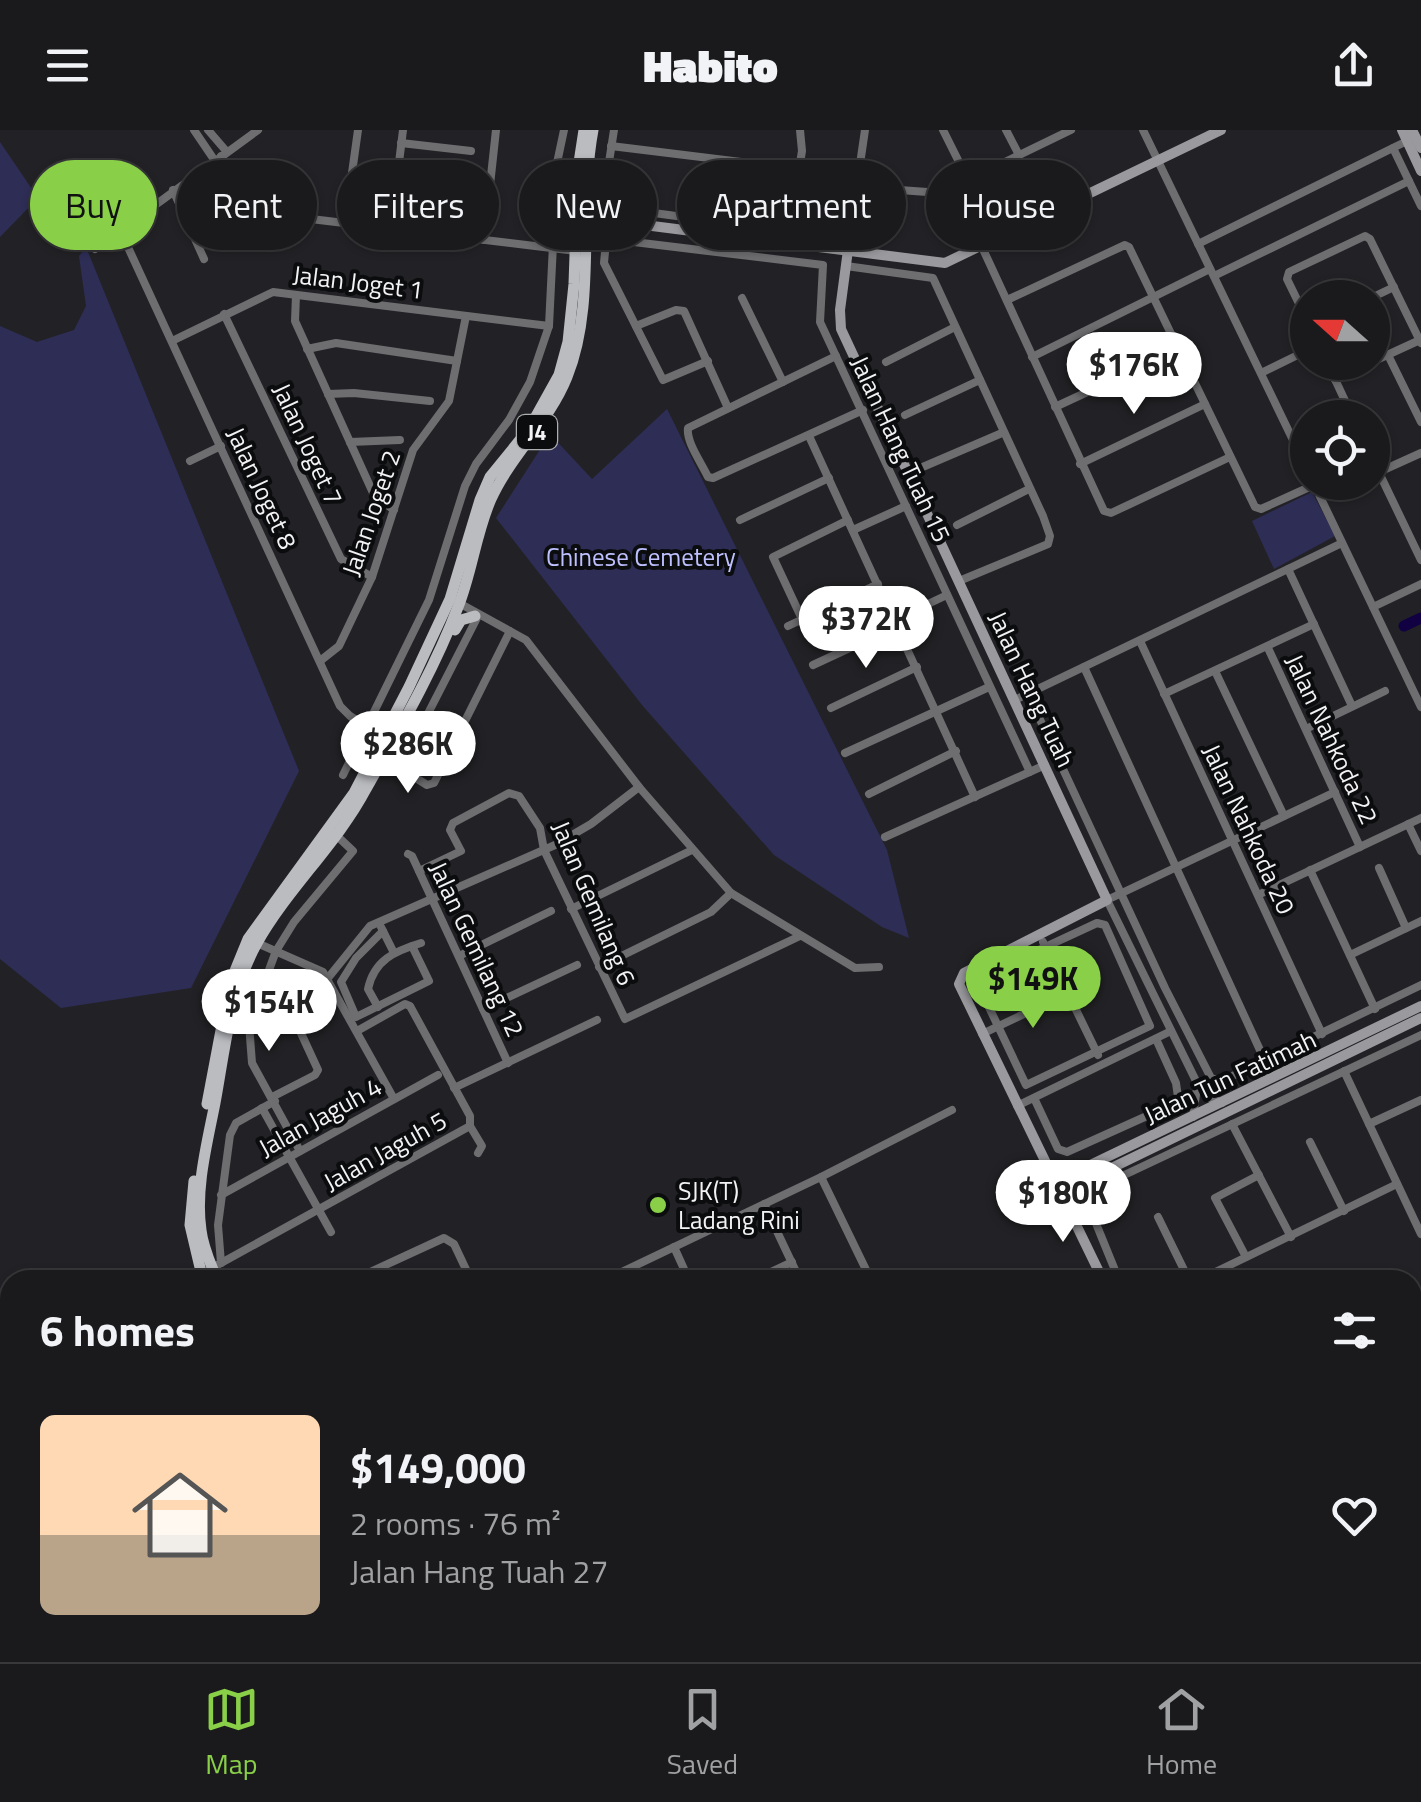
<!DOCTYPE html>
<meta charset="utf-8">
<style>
body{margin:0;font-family:"Titillium Web",sans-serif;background:#272729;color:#f1f3f6;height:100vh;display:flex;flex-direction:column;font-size:38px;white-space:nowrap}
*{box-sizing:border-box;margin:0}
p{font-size:32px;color:#9fa1a3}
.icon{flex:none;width:55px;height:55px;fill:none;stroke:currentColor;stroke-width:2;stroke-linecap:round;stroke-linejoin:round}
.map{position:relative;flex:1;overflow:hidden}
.details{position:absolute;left:0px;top:1140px;width:1422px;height:392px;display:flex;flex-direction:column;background:#1a1a1c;border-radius:30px 30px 0 0;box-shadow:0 2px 8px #0004,0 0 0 2px #38383b}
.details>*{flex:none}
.guide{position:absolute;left:30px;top:30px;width:1362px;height:90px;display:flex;gap:20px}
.needle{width:65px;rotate:291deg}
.fabs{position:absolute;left:1290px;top:150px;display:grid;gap:20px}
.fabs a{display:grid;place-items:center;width:100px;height:100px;border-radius:50%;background:#1a1a1c;box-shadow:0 2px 8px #0004,0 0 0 2px #38383b;font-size:50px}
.price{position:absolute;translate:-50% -85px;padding:0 22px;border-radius:35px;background:#fff;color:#222;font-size:32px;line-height:65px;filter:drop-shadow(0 2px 5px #0008)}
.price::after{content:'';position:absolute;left:50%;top:60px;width:30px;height:22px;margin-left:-15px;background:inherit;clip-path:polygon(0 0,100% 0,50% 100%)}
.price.active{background:#89cf48;color:#111}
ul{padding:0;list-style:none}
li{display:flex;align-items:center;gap:30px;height:250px;padding:0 40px}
li span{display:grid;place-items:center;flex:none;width:280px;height:200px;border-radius:15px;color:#555}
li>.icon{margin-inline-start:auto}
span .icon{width:120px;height:120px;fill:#fffc;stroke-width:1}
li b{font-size:42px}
h2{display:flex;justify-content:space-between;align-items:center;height:120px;padding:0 40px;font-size:42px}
.chip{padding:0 35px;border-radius:45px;background:#1a1a1c;box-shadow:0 2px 8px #0004,0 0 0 2px #38383b;font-size:35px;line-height:90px}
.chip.active{background:#89cf48;color:#111}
header{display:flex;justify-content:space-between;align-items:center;height:130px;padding:0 40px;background:#1a1a1c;font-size:45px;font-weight:800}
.tabs{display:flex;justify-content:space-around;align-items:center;height:140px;border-top:2px solid #38383b;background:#1a1a1c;font-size:28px;color:#9fa1a3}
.tabs a{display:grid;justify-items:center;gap:5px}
.tabs .active{color:#89cf48}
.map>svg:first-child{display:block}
.green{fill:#2e2d56}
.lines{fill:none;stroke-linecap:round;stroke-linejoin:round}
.stream{stroke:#110042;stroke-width:2.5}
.river{stroke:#110042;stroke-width:11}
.street{stroke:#6e6e71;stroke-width:8}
.secondary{stroke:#9a9a9e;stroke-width:10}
.primary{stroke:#bbbcc0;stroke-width:11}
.poi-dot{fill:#89cf48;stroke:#0b0c0d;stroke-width:4}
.labels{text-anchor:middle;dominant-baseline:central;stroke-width:8;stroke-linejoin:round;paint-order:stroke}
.shield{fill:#0b0c0d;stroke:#adaeb0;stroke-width:2.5}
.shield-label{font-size:22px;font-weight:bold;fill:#f3f3f6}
.street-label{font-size:25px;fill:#f3f3f6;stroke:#0b0c0d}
.park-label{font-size:25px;fill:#bec0ff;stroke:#0b0c0d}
.poi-label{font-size:25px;fill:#f3f3f6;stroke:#0b0c0d;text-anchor:start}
</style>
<header><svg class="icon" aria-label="menu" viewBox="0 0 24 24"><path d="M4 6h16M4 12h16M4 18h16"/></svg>Habito<svg class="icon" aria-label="share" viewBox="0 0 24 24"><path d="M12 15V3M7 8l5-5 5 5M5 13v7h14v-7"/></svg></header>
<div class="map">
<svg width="1421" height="1532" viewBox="0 0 1421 1532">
<rect width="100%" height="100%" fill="#222226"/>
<g class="green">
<polygon points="0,12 38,68 0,107"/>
<polygon points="86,117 299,641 191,858 61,878 0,829 0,196 37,212 74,200 86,176 79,126"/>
<polygon points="667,279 887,720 909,808 882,797 774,725 642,575 496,388 550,304 592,349"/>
<polygon points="1312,362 1335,406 1274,439 1252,391"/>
</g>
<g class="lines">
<g class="stream">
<polyline points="1243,1150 1250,1147 1289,1150"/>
<polyline points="1412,1172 1421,1174"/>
</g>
<polyline class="river" points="1404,496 1421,488"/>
<g class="street">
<polyline points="194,0 215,31"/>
<polyline points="208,0 227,22"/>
<polyline points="614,0 607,45 609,77 849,109"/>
<polyline points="943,0 968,50"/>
<polyline points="1006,0 1019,25"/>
<polyline points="1143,0 1308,341"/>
<polyline points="401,13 471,21"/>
<polyline points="611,16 799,39"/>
<polyline points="1393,18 1421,76"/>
<polyline points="221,26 253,82 576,121"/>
<polyline points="396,56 462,64"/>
<polyline points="858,57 941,63 1071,0"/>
<polyline points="173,60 204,129"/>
<polyline points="345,93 358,0"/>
<polyline points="391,98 403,0"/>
<polyline points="120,100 340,576 350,586 384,607"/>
<polyline points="789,100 802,21 800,0"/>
<polyline points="849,109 865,0"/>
<polyline points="484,110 496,0"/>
<polyline points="1198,114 1407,11"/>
<polyline points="982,117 1104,381 1111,383 1230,327"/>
<polyline points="95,119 258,0"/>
<polyline points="846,136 933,148 1043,386 1050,406 1048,414 959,451"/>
<polyline points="1214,146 1409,51"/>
<polyline points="296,165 295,191 374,365 394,380"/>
<polyline points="742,168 783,252"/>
<polyline points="1371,168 1394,157"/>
<polyline points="1007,170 1125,115 1129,117 1255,377 1261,379 1314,355"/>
<polyline points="224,184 341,429 372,447"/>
<polyline points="1308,192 1287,149 1289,142 1365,106 1370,109 1421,213"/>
<polyline points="636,196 676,180 684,181 728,278"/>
<polyline points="172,211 273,162 549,196"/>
<polyline points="307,219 336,213 457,231"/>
<polyline points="1388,225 1421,292"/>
<path d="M836 226 688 298C686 312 701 332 708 347L713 348 863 280"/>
<polyline points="1032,227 1210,139"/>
<polyline points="708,231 663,250 604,133 606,111 609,109 823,135 820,192 1030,642"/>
<polyline points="886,232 955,197"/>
<polyline points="1327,232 1353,288"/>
<polyline points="1372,232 1420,210"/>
<polyline points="1261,243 1308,220"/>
<polyline points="1335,250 1372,232"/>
<polyline points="328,264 354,263 430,271"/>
<polyline points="1055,277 1178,220"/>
<polyline points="905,285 980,250"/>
<polyline points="809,306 975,667"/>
<polyline points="350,312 400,310"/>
<polyline points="1372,328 1421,430"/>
<polyline points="190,331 221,316"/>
<polyline points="1080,334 1205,274"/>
<polyline points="918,339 1002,303"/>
<polyline points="1379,342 1421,323"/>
<polyline points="1313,352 1421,577"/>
<polyline points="740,390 829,348"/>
<polyline points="957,395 1029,359"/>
<polyline points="853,400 906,376"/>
<polyline points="1288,439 1352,576"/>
<polyline points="459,473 526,510 639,657 731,763 855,838 879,837"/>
<polyline points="1373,477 1421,454"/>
<polyline points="477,488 400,638 427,655 434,653 510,501"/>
<polyline points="802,489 773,427 848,390"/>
<polyline points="894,490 947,465"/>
<polyline points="788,496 878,454"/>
<polyline points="1140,511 1322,904"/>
<polyline points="1268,518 1360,717"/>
<polyline points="320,531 339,516 372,447 413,320 449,271 466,186"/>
<polyline points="813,535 897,496"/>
<polyline points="1084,537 1265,931"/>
<polyline points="1215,541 1284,686"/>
<polyline points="1028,564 1165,858 1211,948 1222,951 1421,855"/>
<polyline points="1164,564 1314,494"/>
<polyline points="1015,570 1342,413"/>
<polyline points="831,578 917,537"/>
<polyline points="1306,599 1385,561"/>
<polyline points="845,623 989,557"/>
<polyline points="343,645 429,470 465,356 476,334 509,290 530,252 549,196 557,33 564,0"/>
<polyline points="869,664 956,621"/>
<polyline points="1408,694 1421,721"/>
<polyline points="885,707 1045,635"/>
<polyline points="408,724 412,726 508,933"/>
<polyline points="1379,738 1406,798"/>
<polyline points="1310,740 1375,879"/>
<polyline points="419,741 461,721 450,700 453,693 509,663 519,666 540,698 544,720 625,889 800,806"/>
<polyline points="1258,765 1421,688"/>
<polyline points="571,779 692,720"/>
<polygon points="1097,793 1105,795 1150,896 1026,955 977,852 983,846"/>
<polyline points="381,797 393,821"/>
<polyline points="383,801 356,828 341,852 356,887 429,851 412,816"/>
<polyline points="1043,812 1098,925"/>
<polyline points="257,813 323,842 394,969"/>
<polyline points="1350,825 1421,791"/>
<polyline points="459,826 551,781"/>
<polyline points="599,837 711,782 731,763"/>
<polyline points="328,848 370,796 555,715 591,694 639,657"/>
<path d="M378 877 368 859C374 830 395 821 421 813"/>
<polyline points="483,879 577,835"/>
<polyline points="357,901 405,874 410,876 470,986 470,996"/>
<polyline points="982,904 1068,863"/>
<polyline points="1344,941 1421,1104"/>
<polyline points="454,958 597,890"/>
<polyline points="272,967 315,945 318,940 294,888"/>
<polyline points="1034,968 1058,1019 1067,1022 1169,976 1175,973 1178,967 1176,953 1156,909"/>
<polyline points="1222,973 1210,968 1197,953 1107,770 1335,662"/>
<polyline points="1017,976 1171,901"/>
<polyline points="262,978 331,1102"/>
<polyline points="1193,987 1197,957"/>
<polyline points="1232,994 1291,1107"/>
<polyline points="1369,994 1421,970"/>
<polyline points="470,996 482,1016 478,1023"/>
<polyline points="1310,1012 1344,1081"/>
<polyline points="300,1021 252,933 249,894 276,821 294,792 353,721 335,704"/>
<polyline points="821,1047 871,1150"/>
<polyline points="221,1065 438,945"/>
<polyline points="764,1074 800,1150"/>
<polyline points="1158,1087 1189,1150"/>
<polyline points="674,1117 689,1150"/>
<polyline points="1246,1127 1215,1068 1259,1045"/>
<polyline points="221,1133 218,1095 230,1005 236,993 275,971"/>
<polyline points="212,1138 470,996"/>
<polyline points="353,1150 444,1108 454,1114 471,1150"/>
<polyline points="605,1150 821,1047 952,980"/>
<polyline points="754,1150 792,1132"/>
<polyline points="1119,1150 1084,1064 1421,905"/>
<polyline points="1199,1150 1397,1054"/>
<polyline points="1412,1325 1421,1321"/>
<polyline points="1412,1387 1421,1407"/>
<polyline points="0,1402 10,1426"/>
<polyline points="0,1455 10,1451"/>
<polyline points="1412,1464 1421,1481"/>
<polyline points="412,1522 417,1532"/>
<polyline points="577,1522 581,1532"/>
<polyline points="647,1522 652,1532"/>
<polyline points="712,1522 717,1532"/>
<polyline points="778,1522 783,1532"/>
<polyline points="827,1522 832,1532"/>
<polyline points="959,1522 964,1532"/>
<polyline points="1025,1522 1029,1532"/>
<polyline points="1098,1522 1102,1532"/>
<polyline points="1165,1522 1170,1532"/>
<polyline points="1235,1522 1239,1532"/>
<polyline points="1297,1522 1301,1532"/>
<polyline points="1,1532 22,1522"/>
<polyline points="76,1532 96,1522"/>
<polyline points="223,1532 238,1525"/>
<polyline points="422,1532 441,1522"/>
<polyline points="528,1532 546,1522"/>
<polyline points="875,1532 896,1522"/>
<polyline points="1119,1532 1138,1522"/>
<polyline points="1309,1532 1326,1522"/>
</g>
<g class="secondary">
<polyline points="1402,0 1421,41"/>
<polyline points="1412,0 1421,18"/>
<polyline points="581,87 945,133 1221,0"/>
<polyline points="848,120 840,180 841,199 1107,770 964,843 959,854 1103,1150"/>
<polyline points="1055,1052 1421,876"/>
<polyline points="1060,1063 1421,888"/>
<polyline points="795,1522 799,1532"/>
<polyline points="812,1522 817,1532"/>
<polyline points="1279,1522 1284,1532"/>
<polyline points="42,1532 63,1522"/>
<polyline points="452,1532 472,1522"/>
</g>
<g class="primary">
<polyline points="455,500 461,490 475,486"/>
<polyline points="397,615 392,631 400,638"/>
<polyline points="207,974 230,853 248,809 354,663 409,557 450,469 480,370 490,347 529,299 559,245 568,212 574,154 578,39 584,0"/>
<polyline points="194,1051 190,1095 203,1150"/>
<path d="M217 1150C211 1134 203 1118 201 1100 195 1059 207 1014 215 973 225 919 230 861 257 813 288 758 337 714 366 659 399 600 434 540 458 477 472 442 476 403 491 369 511 325 549 292 567 247 597 173 578 79 593 0"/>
<polyline points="282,1522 288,1532"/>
<polyline points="301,1522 306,1532"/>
</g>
</g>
<circle class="poi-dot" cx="658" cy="1075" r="10"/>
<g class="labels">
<rect class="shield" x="517" y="285" width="40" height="34" rx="8"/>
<g class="shield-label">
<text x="537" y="302">J4</text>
</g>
<g class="street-label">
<text transform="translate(358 152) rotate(7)">Jalan Joget 1</text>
<text transform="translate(308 314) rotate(65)">Jalan Joget 7</text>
<text transform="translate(901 319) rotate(65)">Jalan Hang Tuah 15</text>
<text transform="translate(262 358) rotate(65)">Jalan Joget 8</text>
<text transform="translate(371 383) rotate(-71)">Jalan Joget 2</text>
<text transform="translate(1032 559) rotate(65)">Jalan Hang Tuah</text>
<text transform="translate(1332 609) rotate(65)">Jalan Nahkoda 22</text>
<text transform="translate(1249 699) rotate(65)">Jalan Nahkoda 20</text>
<text transform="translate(594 773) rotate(67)">Jalan Gemilang 6</text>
<text transform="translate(477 819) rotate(65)">Jalan Gemilang 12</text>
<text transform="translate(1230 947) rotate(-25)">Jalan Tun Fatimah</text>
<text transform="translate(320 987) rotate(-29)">Jalan Jaguh 4</text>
<text transform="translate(385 1021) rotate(-29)">Jalan Jaguh 5</text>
</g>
<g class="park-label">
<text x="641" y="427">Chinese Cemetery</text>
</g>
<g class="poi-label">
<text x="678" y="1061">SJK(T)<tspan x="678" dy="29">Ladang Rini</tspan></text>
</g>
</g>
</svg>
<div class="fabs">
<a><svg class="needle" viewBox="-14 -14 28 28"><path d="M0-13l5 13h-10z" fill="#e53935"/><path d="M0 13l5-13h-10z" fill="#9fa1a3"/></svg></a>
<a><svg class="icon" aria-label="locate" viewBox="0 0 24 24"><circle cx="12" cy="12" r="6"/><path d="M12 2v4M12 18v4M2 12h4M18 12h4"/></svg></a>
</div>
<b class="price" style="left:1134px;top:287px">$176K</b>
<b class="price" style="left:866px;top:541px">$372K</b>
<b class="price" style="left:408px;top:666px">$286K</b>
<b class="price active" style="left:1033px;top:901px">$149K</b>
<b class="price" style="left:269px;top:924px">$154K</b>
<b class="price" style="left:1063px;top:1115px">$180K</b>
<div class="guide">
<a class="chip active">Buy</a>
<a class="chip">Rent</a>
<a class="chip">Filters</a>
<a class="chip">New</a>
<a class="chip">Apartment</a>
<a class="chip">House</a>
</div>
<section class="details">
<h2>6 homes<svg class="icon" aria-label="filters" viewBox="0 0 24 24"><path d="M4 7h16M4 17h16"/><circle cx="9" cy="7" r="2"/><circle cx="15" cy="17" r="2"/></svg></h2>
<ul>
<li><span style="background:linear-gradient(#ffd9b3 60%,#b9a48a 0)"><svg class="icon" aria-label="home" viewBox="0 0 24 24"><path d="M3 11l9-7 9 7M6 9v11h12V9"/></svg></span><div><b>$149,000</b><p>2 rooms · 76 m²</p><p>Jalan Hang Tuah 27</p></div><svg class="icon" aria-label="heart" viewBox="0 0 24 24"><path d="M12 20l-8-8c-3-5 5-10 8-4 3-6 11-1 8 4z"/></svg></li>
</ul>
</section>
</div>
<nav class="tabs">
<a class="active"><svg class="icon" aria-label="map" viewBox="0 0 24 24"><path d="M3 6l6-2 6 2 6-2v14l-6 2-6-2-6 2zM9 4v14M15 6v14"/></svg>Map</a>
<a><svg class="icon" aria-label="saved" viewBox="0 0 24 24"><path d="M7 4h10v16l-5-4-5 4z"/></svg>Saved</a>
<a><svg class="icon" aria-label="home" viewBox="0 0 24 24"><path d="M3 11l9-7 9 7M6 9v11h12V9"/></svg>Home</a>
</nav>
